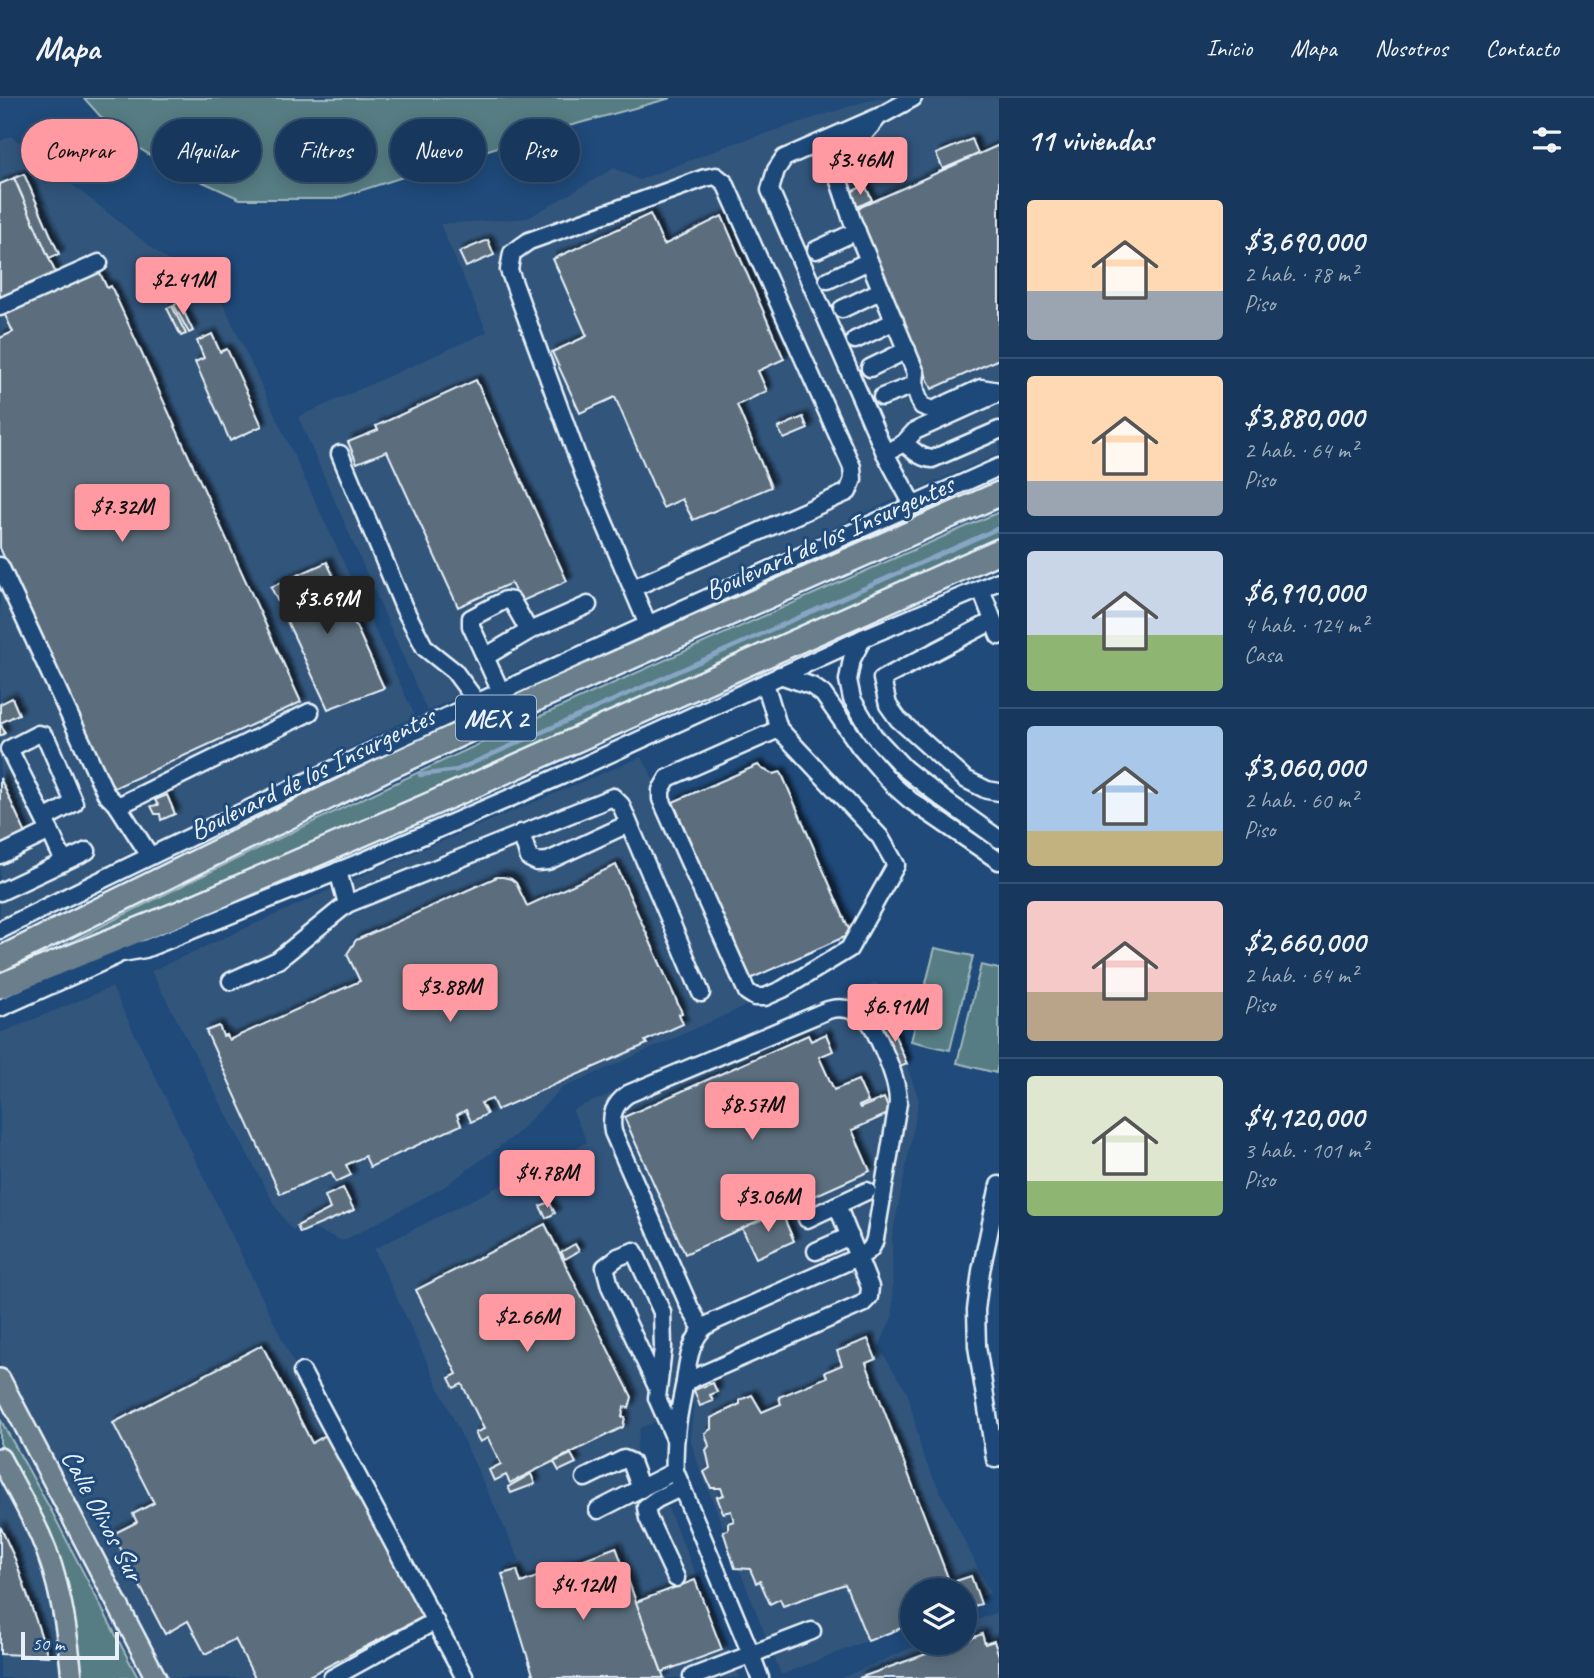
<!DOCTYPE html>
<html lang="es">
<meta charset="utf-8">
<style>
body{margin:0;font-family:Caveat,sans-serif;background:#244365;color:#f1f3f6;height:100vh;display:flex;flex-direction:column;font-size:26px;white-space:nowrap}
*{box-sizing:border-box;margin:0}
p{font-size:23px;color:#9eacbb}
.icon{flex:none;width:38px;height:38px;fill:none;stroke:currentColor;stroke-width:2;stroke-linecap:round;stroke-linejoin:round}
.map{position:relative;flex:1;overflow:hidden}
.sheet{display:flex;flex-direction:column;background:#17385c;width:595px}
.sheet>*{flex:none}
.hud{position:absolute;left:21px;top:21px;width:665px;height:63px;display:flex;gap:14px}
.buttons{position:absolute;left:900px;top:1480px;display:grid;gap:14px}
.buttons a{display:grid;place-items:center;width:77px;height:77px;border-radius:50%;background:#17385c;box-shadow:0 4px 18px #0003,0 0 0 2px #365272;font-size:35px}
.scale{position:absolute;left:21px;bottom:18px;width:98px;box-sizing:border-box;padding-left:7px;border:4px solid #e8f1f8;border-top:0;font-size:19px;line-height:24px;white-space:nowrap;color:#e8f1f8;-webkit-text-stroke:5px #1f4a7a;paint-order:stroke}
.price{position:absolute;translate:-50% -60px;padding:0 16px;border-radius:7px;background:#ff9aa2;color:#111;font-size:23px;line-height:46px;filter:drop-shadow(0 2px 4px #0008)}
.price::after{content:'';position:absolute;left:50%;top:42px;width:21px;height:16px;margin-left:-10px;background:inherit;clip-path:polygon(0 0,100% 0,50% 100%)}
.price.selected{background:#222;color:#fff}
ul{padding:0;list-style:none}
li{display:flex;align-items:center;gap:21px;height:175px;padding:0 28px}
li+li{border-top:2px solid #365272}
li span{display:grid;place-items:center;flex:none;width:196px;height:140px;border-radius:7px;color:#555}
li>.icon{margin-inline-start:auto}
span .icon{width:84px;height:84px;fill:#fffc;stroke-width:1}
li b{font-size:30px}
h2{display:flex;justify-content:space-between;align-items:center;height:84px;padding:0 28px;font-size:30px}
.tag{padding:0 24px;border-radius:32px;background:#17385c;box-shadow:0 4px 18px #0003,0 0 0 2px #365272;font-size:24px;line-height:63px}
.tag.selected{background:#ff9aa2;color:#111}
header{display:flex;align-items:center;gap:42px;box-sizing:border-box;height:98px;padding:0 35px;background:#17385c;border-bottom:2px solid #365272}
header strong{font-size:33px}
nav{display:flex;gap:38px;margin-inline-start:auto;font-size:24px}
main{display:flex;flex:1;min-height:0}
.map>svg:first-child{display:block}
.built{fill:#31557b}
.green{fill:#577d83;stroke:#a0b7be;stroke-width:2}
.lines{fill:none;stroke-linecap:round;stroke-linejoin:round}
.stream{stroke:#87a5c4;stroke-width:4.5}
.building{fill:#5c6e7d;stroke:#e8f1f8;stroke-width:2;filter:url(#shadow)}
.minor-casing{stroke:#e8f1f8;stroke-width:21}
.major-casing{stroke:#e8f1f8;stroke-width:24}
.highway-casing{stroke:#e8f1f8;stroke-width:28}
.minor{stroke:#1f4a7a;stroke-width:16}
.major{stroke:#6b7e8b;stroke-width:19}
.highway{stroke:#6b7e8b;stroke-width:23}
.labels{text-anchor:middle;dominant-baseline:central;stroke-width:6;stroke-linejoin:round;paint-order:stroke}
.shield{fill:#1f4a7a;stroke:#acbfd2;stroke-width:2}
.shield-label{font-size:26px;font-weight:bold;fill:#e8f1f8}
.street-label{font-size:28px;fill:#e8f1f8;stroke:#1f4a7a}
</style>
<header>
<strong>Mapa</strong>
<nav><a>Inicio</a><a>Mapa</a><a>Nosotros</a><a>Contacto</a></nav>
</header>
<main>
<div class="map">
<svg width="999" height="1580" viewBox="0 0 999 1580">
<defs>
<filter id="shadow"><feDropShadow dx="4.5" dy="-4.5" stdDeviation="2" flood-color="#0009"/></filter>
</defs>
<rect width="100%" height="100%" fill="#1f4a7a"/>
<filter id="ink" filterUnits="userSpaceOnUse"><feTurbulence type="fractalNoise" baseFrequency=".0143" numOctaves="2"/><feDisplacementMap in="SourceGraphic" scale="14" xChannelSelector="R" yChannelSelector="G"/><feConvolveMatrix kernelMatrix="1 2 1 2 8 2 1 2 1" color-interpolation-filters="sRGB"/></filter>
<g filter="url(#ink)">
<g class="built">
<polygon points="876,0 999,0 999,356 889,404 620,527 427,613 298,319 487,234 440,126 528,120 614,70 639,82 729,47"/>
<polygon points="11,38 224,207 415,618 0,824 0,43"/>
<polygon points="641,659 648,670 750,906 561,991 514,1038 444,1089 343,1143 305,1128 292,1132 275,1108 151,873 378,770"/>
<polygon points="877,884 919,1002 892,1140 893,1217 879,1249 908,1296 923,1358 990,1495 964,1505 964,1493 912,1493 912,1525 781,1577 695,1358 690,1340 694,1306 668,1299 663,1321 640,1330 636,1352 655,1396 661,1394 740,1580 541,1580 538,1566 506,1471 520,1463 374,1151 587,1044 572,1012"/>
<polygon points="112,889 328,1336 428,1521 308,1580 0,1580 0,935"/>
<polygon points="999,1513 999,1580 841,1580 923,1545 964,1545 964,1528"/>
</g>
<g class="green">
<polygon points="84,0 671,0 529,39 334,101 240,101 166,67 116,36"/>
<path d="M999 414V446L272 765 187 798 115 833 93 838 51 854C360 694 680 555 999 414Z"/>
<polygon points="935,850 973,858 950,952 911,943"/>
<polygon points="981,867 999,871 999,963 996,975 957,965"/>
<polygon points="0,1321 53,1416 138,1580 82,1580 70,1498 52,1445 0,1345"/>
</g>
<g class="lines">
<polyline class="stream" points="420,677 457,672 999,430"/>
</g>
<g class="building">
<polygon points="972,41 978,56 943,71 936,56"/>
<polygon points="999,47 999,261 932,291 854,112"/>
<polygon points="24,76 59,156 49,160 14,80"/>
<polygon points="14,80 56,176 0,201 0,86"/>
<polygon points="865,87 872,102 855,110 849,95"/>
<polygon points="650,116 664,147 722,118 784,261 758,273 767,293 737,307 771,389 693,422 682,401 663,410 615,299 580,315 552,254 587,238 553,161"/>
<polygon points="488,142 494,157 466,169 459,154"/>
<polygon points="99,173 107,190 111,188 301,604 110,692 0,450 0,240 13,234 5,217"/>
<polygon points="179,204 193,233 189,235 174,207"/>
<polygon points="172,208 186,236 181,238 167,210"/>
<polygon points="212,236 220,254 227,251 262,328 230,343 195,264 204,260 197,243"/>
<polygon points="476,282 567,483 520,504 511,485 458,509 387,353 357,365 348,344 378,332 376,328"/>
<polygon points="803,319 808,331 784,341 778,330"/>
<polygon points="327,464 384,590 328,611 271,489"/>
<polygon points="12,600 19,616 0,625 5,635 0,638 0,606"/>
<polygon points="758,667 762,671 774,676 781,674 851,836 750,881 673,704"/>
<polygon points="0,680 26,736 0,749"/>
<polygon points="167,697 175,716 161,722 160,716 155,716 151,708 158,707 155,702"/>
<polygon points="616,767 682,915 679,916 683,926 645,943 647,946 497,1012 492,1001 481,1005 487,1016 471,1024 466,1012 457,1017 461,1027 370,1069 365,1058 346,1067 351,1077 336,1084 331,1074 280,1096 206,933 219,928 223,938 226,937 229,942 360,883 347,856 356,842 497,779 503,779 511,781 516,785 527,808"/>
<polygon points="889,924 907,966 900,969 882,926"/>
<polygon points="826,936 833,953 819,959 834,992 858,982 868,1004 859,1008 860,1010 884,1000 890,1015 852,1032 870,1073 685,1156 624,1019 808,937 811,943"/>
<polygon points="343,1090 354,1112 300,1135 297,1128 330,1111 325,1098"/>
<polygon points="549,1104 555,1115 546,1120 540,1108"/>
<polygon points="781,1113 794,1143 756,1160 742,1130"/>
<polygon points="545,1126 632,1299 629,1310 624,1309 622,1319 625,1319 623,1329 510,1385 506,1377 494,1383 489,1372 501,1366 488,1340 480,1344 475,1335 484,1331 462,1286 454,1290 449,1280 457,1276 416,1192"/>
<polygon points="575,1146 579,1153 565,1161 561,1154"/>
<polygon points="868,1241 876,1261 866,1265 950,1485 971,1478 981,1506 964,1511 964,1493 912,1493 912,1526 868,1543 845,1486 783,1508 780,1501 770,1506 760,1483 756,1485 750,1471 735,1470 723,1433 728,1432 728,1425 734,1423 731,1413 723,1415 717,1399 724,1397 721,1390 711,1390 704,1374 710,1370 706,1352 709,1348 705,1335 711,1331 711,1320 740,1306 740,1302 752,1297 762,1314 781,1306 779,1299 827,1279 825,1274 842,1267 837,1253"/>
<polygon points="262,1247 312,1345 328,1336 423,1519 305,1580 255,1580 235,1541 205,1556 188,1523 165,1536 113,1436 137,1424 133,1416 154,1405 113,1325"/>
<polygon points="713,1285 717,1294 710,1297 713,1303 700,1308 694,1292"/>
<polygon points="571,1356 576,1365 559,1373 554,1364"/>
<polygon points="531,1376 535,1386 511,1395 508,1389"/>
<polygon points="0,1428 15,1461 48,1558 0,1556"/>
<polygon points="616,1449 664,1580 534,1580 502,1476 517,1472 521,1485"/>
<polygon points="695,1482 722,1552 662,1574 636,1504"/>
<polygon points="982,1536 985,1546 994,1543 999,1558 999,1580 859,1580 957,1545 964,1545 964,1543"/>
</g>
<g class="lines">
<g class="minor-casing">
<g id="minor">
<polyline points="913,0 880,18 784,60 776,72 770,92 885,355 913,407"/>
<path d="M876 22 844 59 837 77 852 122 916 275C914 288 916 297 922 308L933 312 981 290 999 293"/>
<polyline points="816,152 857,133"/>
<polyline points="828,182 869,163"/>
<polyline points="0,209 99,165"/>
<polyline points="842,211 882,192"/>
<polyline points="855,242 895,223"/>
<polyline points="870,270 907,252"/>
<polyline points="882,299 914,287"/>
<path d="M904 345C913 352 920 360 932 361L999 332"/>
<polyline points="885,355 904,345 915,333 999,295"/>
<polyline points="340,356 404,510 425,550 454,573 477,604"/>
<polyline points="0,468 106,696 118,708 150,758"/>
<polyline points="633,490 848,394 853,381 852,369 725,85 716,78 705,80 529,143 512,155 509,172 584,377 648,527"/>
<polyline points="981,491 999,538"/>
<polyline points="993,523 882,581 888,607 898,621 965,681 987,692 999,694"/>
<polyline points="863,540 852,561 848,582 852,601 874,638 904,670 943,701 999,741"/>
<polyline points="485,559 529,533"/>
<polyline points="780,577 812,588 823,596 860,649 893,687 910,702 999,763"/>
<polyline points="765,585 779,631 880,739 896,767 849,851 783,891 765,899 755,899 747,894 661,701 661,692 668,680 779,631"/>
<polyline points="501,594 471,528 471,520 505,502 512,503 529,533 588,507"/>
<polyline points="118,708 310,614"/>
<polyline points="50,733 64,764"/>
<polyline points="521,735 529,760 537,764 548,763 628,726"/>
<polyline points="0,757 50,733 9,651 38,636 43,637 48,644 74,705 44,721"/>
<polyline points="0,794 87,753"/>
<polyline points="347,806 613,699 621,707 701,895"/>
<path d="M0 832C329 668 664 519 999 369"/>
<polyline points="91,855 122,855 145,851 361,764 561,678 863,540 999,483"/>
<polyline points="231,883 278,862 347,806 338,773"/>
<polyline points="0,910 116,858"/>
<polyline points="999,1087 981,1173 976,1212 977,1248 995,1361 999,1359"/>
<polyline points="807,1121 867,1093"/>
<polyline points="816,1153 850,1138"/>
<path d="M858 1159 870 1189 869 1199 862 1206 685 1284C687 1267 690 1246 701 1233 704 1228 710 1226 715 1223Z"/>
<path d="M702 1231 690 1210 613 1034C610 1017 614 1006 628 996L828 912C845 907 864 914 873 929 883 952 898 979 898 1005L875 1141C872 1152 868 1154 858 1159L837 1107"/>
<polyline points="302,1274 465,1580"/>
<path d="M685 1284C679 1313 673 1342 675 1373L751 1556 760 1580"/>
<polyline points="658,1291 610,1188 605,1169 618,1159 634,1153 662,1214 663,1250 657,1300 675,1341"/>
<polyline points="585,1380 624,1361 631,1364 641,1391"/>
<polyline points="598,1412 675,1373"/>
<polyline points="676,1480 648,1420 646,1409 657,1401 682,1389"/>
<polyline points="692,1579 812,1533"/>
<polyline points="332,1580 435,1523"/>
</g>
</g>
<g class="major-casing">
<g id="major">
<polyline points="0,1281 156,1580"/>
<path d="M0 1360C14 1386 28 1411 40 1437 60 1482 67 1531 72 1580"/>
</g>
</g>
<g class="highway-casing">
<g id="highway">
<polyline points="0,861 391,668 547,596 999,396"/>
<polyline points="0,888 180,815 466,691 999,453"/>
</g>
</g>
<use href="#minor" class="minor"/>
<use href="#major" class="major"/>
<use href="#highway" class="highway"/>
</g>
</g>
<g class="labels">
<rect class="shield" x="456" y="597.5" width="80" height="45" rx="5"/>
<g class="shield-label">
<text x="496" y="620">MEX 2</text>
</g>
<g class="street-label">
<text transform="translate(829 439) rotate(-24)">Boulevard de los Insurgentes</text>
<text transform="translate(312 675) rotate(-26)">Boulevard de los Insurgentes</text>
<text transform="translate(103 1417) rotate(62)">Calle Olivos Sur</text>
</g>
</g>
</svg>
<div class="buttons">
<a><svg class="icon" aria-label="layers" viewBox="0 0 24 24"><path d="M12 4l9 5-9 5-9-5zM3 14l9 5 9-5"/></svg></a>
</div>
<div class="scale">50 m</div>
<b class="price" style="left:860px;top:99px">$3.46M</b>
<b class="price" style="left:183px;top:219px">$2.41M</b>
<b class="price" style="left:122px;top:446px">$7.32M</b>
<b class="price selected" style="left:327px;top:538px">$3.69M</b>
<b class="price" style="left:450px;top:926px">$3.88M</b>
<b class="price" style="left:895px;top:946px">$6.91M</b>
<b class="price" style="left:752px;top:1044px">$8.57M</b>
<b class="price" style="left:547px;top:1112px">$4.78M</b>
<b class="price" style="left:768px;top:1136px">$3.06M</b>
<b class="price" style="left:527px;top:1256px">$2.66M</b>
<b class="price" style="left:583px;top:1524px">$4.12M</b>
<div class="hud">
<a class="tag selected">Comprar</a>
<a class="tag">Alquilar</a>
<a class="tag">Filtros</a>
<a class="tag">Nuevo</a>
<a class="tag">Piso</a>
</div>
</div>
<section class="sheet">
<h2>11 viviendas<svg class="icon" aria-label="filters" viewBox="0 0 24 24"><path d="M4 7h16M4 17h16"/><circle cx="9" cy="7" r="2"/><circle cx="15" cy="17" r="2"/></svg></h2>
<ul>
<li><span style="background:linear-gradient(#ffd9b3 65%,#9aa5b1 0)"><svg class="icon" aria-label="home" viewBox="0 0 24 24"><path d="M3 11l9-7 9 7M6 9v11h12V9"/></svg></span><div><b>$3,690,000</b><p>2 hab. · 78 m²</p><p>Piso</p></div></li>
<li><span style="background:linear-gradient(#ffd9b3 75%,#9aa5b1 0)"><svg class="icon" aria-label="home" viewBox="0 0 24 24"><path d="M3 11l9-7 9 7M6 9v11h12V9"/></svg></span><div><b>$3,880,000</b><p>2 hab. · 64 m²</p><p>Piso</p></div></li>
<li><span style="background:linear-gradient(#c9d6e8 60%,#8fb573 0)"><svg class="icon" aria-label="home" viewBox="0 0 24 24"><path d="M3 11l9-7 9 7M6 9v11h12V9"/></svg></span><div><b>$6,910,000</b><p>4 hab. · 124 m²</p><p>Casa</p></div></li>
<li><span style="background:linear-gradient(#a9c7e8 75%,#c2b280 0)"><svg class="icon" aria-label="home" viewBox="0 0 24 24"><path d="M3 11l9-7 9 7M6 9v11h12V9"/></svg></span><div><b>$3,060,000</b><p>2 hab. · 60 m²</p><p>Piso</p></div></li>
<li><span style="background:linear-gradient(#f6c9c9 65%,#b9a48a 0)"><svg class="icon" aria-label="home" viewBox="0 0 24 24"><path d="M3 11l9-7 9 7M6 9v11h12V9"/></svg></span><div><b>$2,660,000</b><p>2 hab. · 64 m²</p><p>Piso</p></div></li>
<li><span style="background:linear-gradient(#dfe7d0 75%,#8fb573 0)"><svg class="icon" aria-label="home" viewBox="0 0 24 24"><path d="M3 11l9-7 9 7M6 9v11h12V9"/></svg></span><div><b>$4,120,000</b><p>3 hab. · 101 m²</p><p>Piso</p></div></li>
</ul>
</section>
</main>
